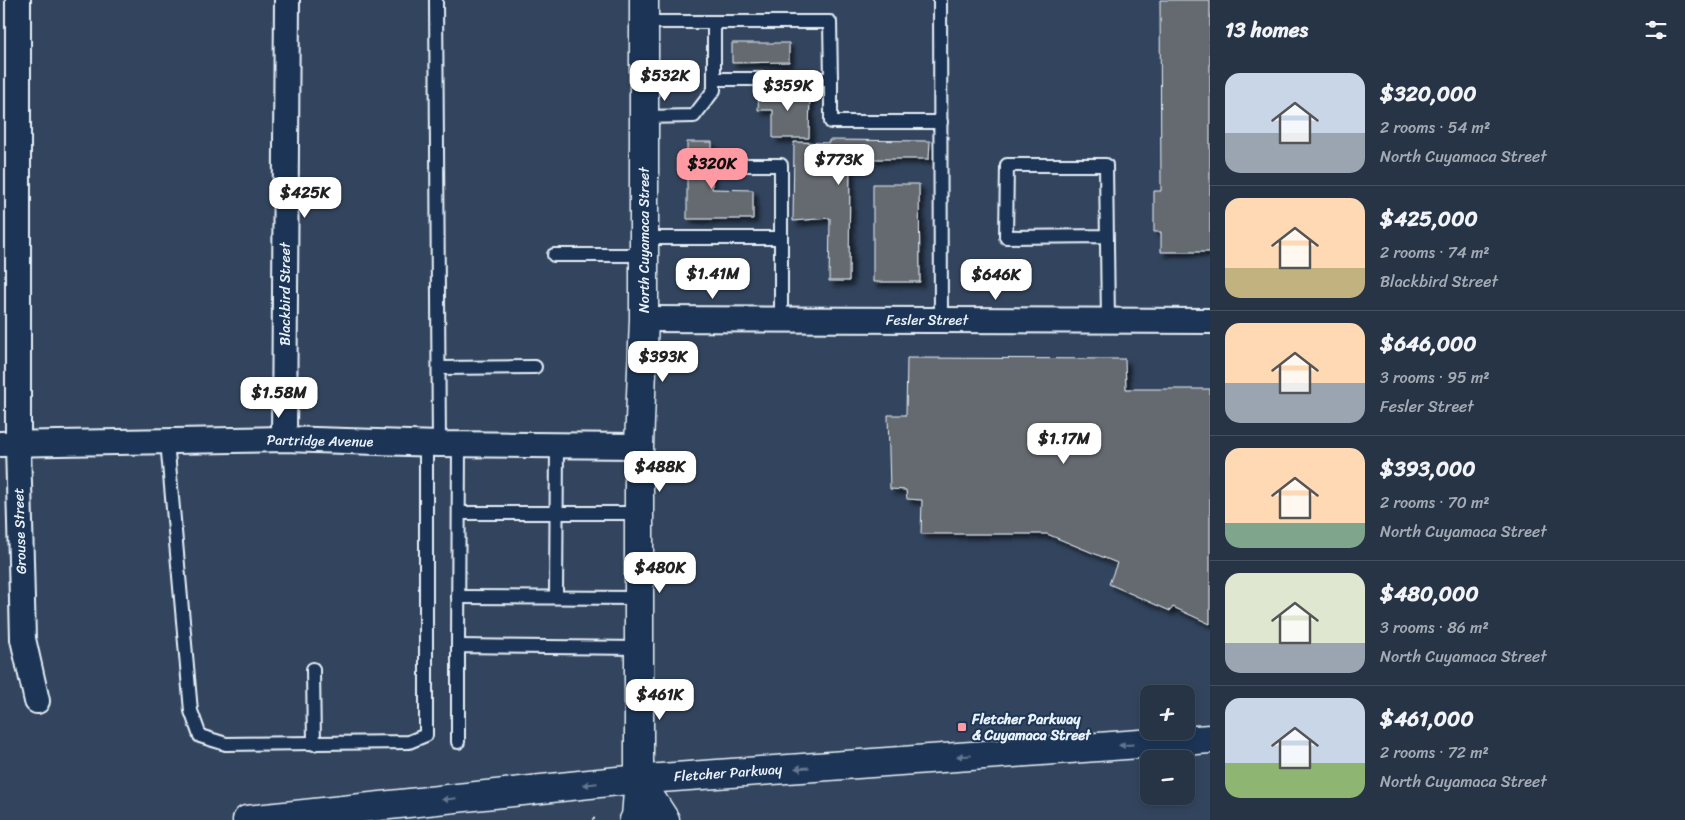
<!DOCTYPE html>
<meta charset="utf-8">
<style>
body{margin:0;font-family:Sriracha,sans-serif;background:#323f51;color:#f1f3f6;height:100vh;display:flex;flex-direction:column;font-size:19px;white-space:nowrap}
*{box-sizing:border-box;margin:0}
p{font-size:16px;color:#a4aab3}
.icon{flex:none;width:28px;height:28px;fill:none;stroke:currentColor;stroke-width:2;stroke-linecap:round;stroke-linejoin:round}
.map{position:relative;flex:1;overflow:hidden}
.side{display:flex;flex-direction:column;background:#263446;width:475px}
.side>*{flex:none}
.tools{position:absolute;left:1140px;top:685px;display:grid;gap:10px}
.tools a{display:grid;place-items:center;width:55px;height:55px;border-radius:10px;background:#263446;box-shadow:0 2px 8px #0003,0 0 0 1px #424f5f;font-size:25px}
.price{position:absolute;translate:-50% -42px;padding:0 11px;border-radius:10px;background:#fff;color:#222;font-size:16px;line-height:32px;filter:drop-shadow(0 1px 2px #0008)}
.price::after{content:'';position:absolute;left:50%;top:30px;width:15px;height:11px;margin-left:-8px;background:inherit;clip-path:polygon(0 0,100% 0,50% 100%)}
.price.selected{background:#ff9aa2;color:#111}
ul{padding:0;list-style:none}
li{display:flex;align-items:center;gap:15px;height:125px;padding:0 15px}
li+li{border-top:1px solid #424f5f}
li span{display:grid;place-items:center;flex:none;width:140px;height:100px;border-radius:15px;color:#555}
li>.icon{margin-inline-start:auto}
span .icon{width:60px;height:60px;fill:#fffc;stroke-width:1}
li b{font-size:21px}
h2{display:flex;justify-content:space-between;align-items:center;height:60px;padding:0 15px;font-size:21px}
main{display:flex;flex:1;min-height:0}
.map>svg:first-child{display:block}
.building{fill:#656a70;stroke:#e8f1f8;filter:url(#shadow)}
.lines{fill:none;stroke-linecap:round;stroke-linejoin:round}
.service-casing{stroke:#e8f1f8;stroke-width:16}
.minor-casing{stroke:#e8f1f8;stroke-width:28}
.secondary-casing{stroke:#e8f1f8;stroke-width:31}
.primary-casing{stroke:#e8f1f8;stroke-width:31}
.path{stroke:#e8f1f8;stroke-width:3;stroke-dasharray:4 4;stroke-linecap:butt}
.service{stroke:#1d3557;stroke-width:12}
.minor{stroke:#1d3557;stroke-width:24}
.secondary{stroke:#1d3557;stroke-width:28}
.primary{stroke:#1d3557;stroke-width:28}
.oneway{fill:#64778f}
.poi-dot{fill:#ff9aa2;stroke:#1d3557;stroke-width:2}
.labels{text-anchor:middle;dominant-baseline:central;stroke-width:4;stroke-linejoin:round;paint-order:stroke}
.street-label{font-size:14px;fill:#e8f1f8;stroke:#1d3557}
.poi-label{font-size:14px;font-weight:bold;fill:#e8f1f8;stroke:#1d3557;text-anchor:start}
</style>
<main>
<div class="map">
<svg width="1210" height="820" viewBox="0 0 1210 820">
<defs>
<filter id="shadow"><feDropShadow dx="4.5" dy="4.5" stdDeviation="2.5" flood-color="#0009"/></filter>
</defs>
<rect width="100%" height="100%" fill="#33455e"/>
<filter id="ink" filterUnits="userSpaceOnUse"><feTurbulence type="fractalNoise" baseFrequency=".02" numOctaves="2"/><feDisplacementMap in="SourceGraphic" scale="10" xChannelSelector="R" yChannelSelector="G"/><feConvolveMatrix kernelMatrix="1 2 1 2 8 2 1 2 1" color-interpolation-filters="sRGB"/></filter>
<g filter="url(#ink)">
<g class="building">
<polygon points="1160,0 1210,0 1210,252 1161,252 1161,232 1154,232 1154,191 1161,191"/>
<polygon points="732,43 789,43 789,62 732,63"/>
<polygon points="759,90 810,91 809,138 773,138 773,110 758,110"/>
<polygon points="829,140 930,141 929,159 850,159 849,281 829,281 830,218 793,221 794,142 829,143"/>
<polygon points="687,142 712,142 712,189 753,190 753,219 687,219"/>
<polygon points="873,184 919,184 920,282 873,282"/>
<polygon points="907,358 1125,359 1126,389 1210,389 1210,624 1173,607 1170,611 1109,584 1117,563 1047,534 921,534 922,500 907,499 906,490 890,489 888,415 906,415"/>
</g>
<g class="lines">
<g class="service-casing">
<g id="service">
<polyline points="436,0 439,444"/>
<polyline points="940,0 941,320"/>
<polyline points="644,22 714,22 714,90 694,116 644,117"/>
<polyline points="714,22 830,22 831,79 714,79"/>
<polyline points="831,79 831,122 941,122"/>
<polyline points="719,165 781,165 781,319"/>
<polyline points="1107,236 1006,237 1007,165 1106,165 1108,321"/>
<polyline points="644,238 781,238"/>
<polyline points="554,255 644,255"/>
<polyline points="439,368 535,367"/>
<polyline points="167,441 191,711 200,736 226,744 409,742 426,735 426,444"/>
<polyline points="459,513 639,513"/>
<polyline points="458,597 639,598"/>
<polyline points="556,597 557,445"/>
<polyline points="458,646 459,444"/>
<polyline points="313,669 314,744"/>
<polyline points="458,742 458,646 639,648"/>
</g>
</g>
<g class="minor-casing">
<g id="minor">
<polyline points="18,0 18,444 23,639 37,701"/>
<polyline points="644,319 1210,321"/>
<polyline points="284,439 287,0"/>
<polyline points="0,444 284,439 439,444 639,446"/>
</g>
</g>
<g class="secondary-casing">
<polyline id="secondary" points="639,780 639,446 644,319 644,0"/>
</g>
<g class="primary-casing">
<g id="primary">
<polyline points="639,780 665,820"/>
<polyline points="247,820 618,781 1210,739"/>
<polyline points="634,820 636,817 639,780"/>
</g>
</g>
<polyline class="path" points="593,818 594,820"/>
<use href="#service" class="service"/>
<use href="#minor" class="minor"/>
<use href="#secondary" class="secondary"/>
<use href="#primary" class="primary"/>
</g>
<defs><path id="oneway-solid" d="M-6-.8H1V-3.2L6.5 0L1 3.2V.8H-6Z" transform="scale(1.25)"/></defs>
<g class="oneway">
<use href="#oneway-solid" transform="translate(1126 745) rotate(176)"/>
<use href="#oneway-solid" transform="translate(964 756) rotate(176)"/>
<use href="#oneway-solid" transform="translate(802 768) rotate(176)"/>
<use href="#oneway-solid" transform="translate(590 784) rotate(174)"/>
<use href="#oneway-solid" transform="translate(449 799) rotate(174)"/>
</g>
</g>
<rect class="poi-dot" x="957" y="722" width="10" height="10" rx="2.5"/>
<g class="labels">
<g class="street-label">
<text transform="translate(644 240) rotate(-90)">North Cuyamaca Street</text>
<text transform="translate(285 294) rotate(-90)">Blackbird Street</text>
<text x="927" y="320">Fesler Street</text>
<text transform="translate(320 441) rotate(1)">Partridge Avenue</text>
<text transform="translate(20 531) rotate(-92)">Grouse Street</text>
<text transform="translate(728 773) rotate(-4)">Fletcher Parkway</text>
</g>
<g class="poi-label">
<text x="972" y="719">Fletcher Parkway<tspan x="972" dy="16">&amp; Cuyamaca Street</tspan></text>
</g>
</g>
</svg>
<div class="tools">
<a>+</a>
<a>−</a>
</div>
<b class="price" style="left:665px;top:102px">$532K</b>
<b class="price" style="left:788px;top:112px">$359K</b>
<b class="price" style="left:839px;top:186px">$773K</b>
<b class="price selected" style="left:712px;top:190px">$320K</b>
<b class="price" style="left:305px;top:219px">$425K</b>
<b class="price" style="left:713px;top:300px">$1.41M</b>
<b class="price" style="left:996px;top:301px">$646K</b>
<b class="price" style="left:663px;top:383px">$393K</b>
<b class="price" style="left:279px;top:419px">$1.58M</b>
<b class="price" style="left:1064px;top:465px">$1.17M</b>
<b class="price" style="left:660px;top:493px">$488K</b>
<b class="price" style="left:660px;top:594px">$480K</b>
<b class="price" style="left:660px;top:721px">$461K</b>
</div>
<section class="side">
<h2>13 homes<svg class="icon" aria-label="filters" viewBox="0 0 24 24"><path d="M4 7h16M4 17h16"/><circle cx="9" cy="7" r="2"/><circle cx="15" cy="17" r="2"/></svg></h2>
<ul>
<li><span style="background:linear-gradient(#c9d6e8 60%,#9aa5b1 0)"><svg class="icon" aria-label="home" viewBox="0 0 24 24"><path d="M3 11l9-7 9 7M6 9v11h12V9"/></svg></span><div><b>$320,000</b><p>2 rooms · 54 m²</p><p>North Cuyamaca Street</p></div></li>
<li><span style="background:linear-gradient(#ffd9b3 70%,#c2b280 0)"><svg class="icon" aria-label="home" viewBox="0 0 24 24"><path d="M3 11l9-7 9 7M6 9v11h12V9"/></svg></span><div><b>$425,000</b><p>2 rooms · 74 m²</p><p>Blackbird Street</p></div></li>
<li><span style="background:linear-gradient(#ffd9b3 60%,#9aa5b1 0)"><svg class="icon" aria-label="home" viewBox="0 0 24 24"><path d="M3 11l9-7 9 7M6 9v11h12V9"/></svg></span><div><b>$646,000</b><p>3 rooms · 95 m²</p><p>Fesler Street</p></div></li>
<li><span style="background:linear-gradient(#ffd9b3 75%,#7fa58c 0)"><svg class="icon" aria-label="home" viewBox="0 0 24 24"><path d="M3 11l9-7 9 7M6 9v11h12V9"/></svg></span><div><b>$393,000</b><p>2 rooms · 70 m²</p><p>North Cuyamaca Street</p></div></li>
<li><span style="background:linear-gradient(#dfe7d0 70%,#9aa5b1 0)"><svg class="icon" aria-label="home" viewBox="0 0 24 24"><path d="M3 11l9-7 9 7M6 9v11h12V9"/></svg></span><div><b>$480,000</b><p>3 rooms · 86 m²</p><p>North Cuyamaca Street</p></div></li>
<li><span style="background:linear-gradient(#c9d6e8 65%,#8fb573 0)"><svg class="icon" aria-label="home" viewBox="0 0 24 24"><path d="M3 11l9-7 9 7M6 9v11h12V9"/></svg></span><div><b>$461,000</b><p>2 rooms · 72 m²</p><p>North Cuyamaca Street</p></div></li>
</ul>
</section>
</main>
